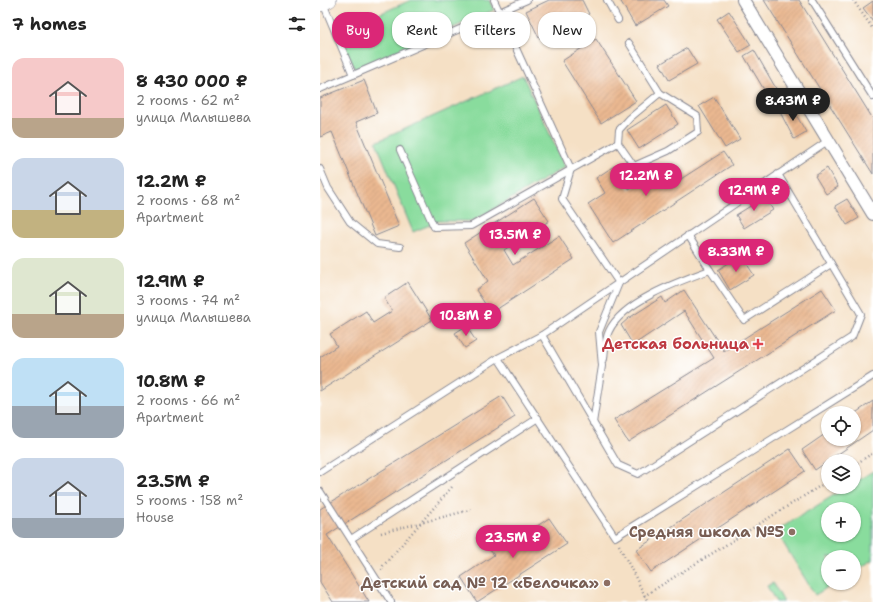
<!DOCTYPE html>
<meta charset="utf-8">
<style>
body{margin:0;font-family:"Shantell Sans",sans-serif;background:#f6f6f6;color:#222;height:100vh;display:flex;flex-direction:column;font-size:15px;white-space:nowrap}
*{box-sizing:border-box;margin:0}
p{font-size:13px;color:#767676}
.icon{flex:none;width:22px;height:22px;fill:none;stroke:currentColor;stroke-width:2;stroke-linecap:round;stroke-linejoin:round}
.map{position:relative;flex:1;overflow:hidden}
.sheet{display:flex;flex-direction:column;background:#fff;width:320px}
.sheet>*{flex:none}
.guide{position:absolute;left:12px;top:12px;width:380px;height:36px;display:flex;gap:8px}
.controls{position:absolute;left:501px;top:406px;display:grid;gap:8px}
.controls a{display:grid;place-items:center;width:40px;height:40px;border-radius:50%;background:#fff;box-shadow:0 1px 3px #0004;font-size:20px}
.price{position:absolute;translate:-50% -34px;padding:0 9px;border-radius:14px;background:#db2777;color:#fff;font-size:13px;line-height:26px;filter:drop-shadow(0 1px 2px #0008)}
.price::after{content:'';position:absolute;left:50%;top:24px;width:12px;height:9px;margin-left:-6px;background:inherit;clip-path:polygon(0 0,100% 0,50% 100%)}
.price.active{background:#222;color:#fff}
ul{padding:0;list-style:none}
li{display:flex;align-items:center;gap:12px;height:100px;padding:0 12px}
li span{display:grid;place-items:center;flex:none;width:112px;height:80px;border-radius:12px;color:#555}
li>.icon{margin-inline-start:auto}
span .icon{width:48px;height:48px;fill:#fffc;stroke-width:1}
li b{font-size:17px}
h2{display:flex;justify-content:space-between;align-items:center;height:48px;padding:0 12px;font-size:17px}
.pill{padding:0 14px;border-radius:16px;background:#fff;box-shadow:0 1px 3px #0004;font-size:14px;line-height:36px}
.pill.active{background:#db2777;color:#fff}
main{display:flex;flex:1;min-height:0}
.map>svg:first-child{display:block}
.green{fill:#89dc9d;stroke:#52867e;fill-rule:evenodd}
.building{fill:url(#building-hatch)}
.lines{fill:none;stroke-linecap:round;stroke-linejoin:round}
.service-casing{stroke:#888892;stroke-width:8}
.minor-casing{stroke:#888892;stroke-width:14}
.tertiary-casing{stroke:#888892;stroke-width:16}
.path{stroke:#888892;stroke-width:2.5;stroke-dasharray:1 3;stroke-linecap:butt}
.service{stroke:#fff;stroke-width:6}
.minor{stroke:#fff;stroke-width:12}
.tertiary{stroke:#fff;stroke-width:15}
.health-dot{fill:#e0444e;stroke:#fff;stroke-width:1.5}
.education-dot{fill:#8d6e63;stroke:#fff;stroke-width:1.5}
.labels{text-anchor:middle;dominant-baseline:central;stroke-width:3;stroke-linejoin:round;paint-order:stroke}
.health-label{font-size:15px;font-weight:bold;fill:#be3a42;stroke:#fff;text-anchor:end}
.education-label{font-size:15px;font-weight:bold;fill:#785e54;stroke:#fff;text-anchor:end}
</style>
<main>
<section class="sheet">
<h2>7 homes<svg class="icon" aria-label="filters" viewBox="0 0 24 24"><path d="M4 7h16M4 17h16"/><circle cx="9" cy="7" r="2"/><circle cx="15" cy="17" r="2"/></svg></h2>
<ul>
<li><span style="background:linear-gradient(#f6c9c9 75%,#b9a48a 0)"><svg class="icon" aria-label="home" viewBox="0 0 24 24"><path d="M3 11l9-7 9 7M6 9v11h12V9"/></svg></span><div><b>8 430 000 ₽</b><p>2 rooms · 62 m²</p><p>улица Малышева</p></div></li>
<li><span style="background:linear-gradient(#c9d6e8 65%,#c2b280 0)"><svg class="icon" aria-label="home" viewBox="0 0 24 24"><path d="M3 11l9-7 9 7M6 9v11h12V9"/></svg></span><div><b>12.2M ₽</b><p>2 rooms · 68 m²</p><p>Apartment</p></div></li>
<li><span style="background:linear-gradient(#dfe7d0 70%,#b9a48a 0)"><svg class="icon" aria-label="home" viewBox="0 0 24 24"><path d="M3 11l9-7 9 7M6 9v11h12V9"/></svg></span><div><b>12.9M ₽</b><p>3 rooms · 74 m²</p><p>улица Малышева</p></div></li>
<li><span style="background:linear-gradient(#bfe0f5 60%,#9aa5b1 0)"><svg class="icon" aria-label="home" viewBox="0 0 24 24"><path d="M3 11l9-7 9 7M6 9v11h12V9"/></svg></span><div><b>10.8M ₽</b><p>2 rooms · 66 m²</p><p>Apartment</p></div></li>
<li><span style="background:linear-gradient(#c9d6e8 75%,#9aa5b1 0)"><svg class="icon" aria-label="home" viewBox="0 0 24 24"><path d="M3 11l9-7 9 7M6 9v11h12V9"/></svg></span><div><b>23.5M ₽</b><p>5 rooms · 158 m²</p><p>House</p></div></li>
</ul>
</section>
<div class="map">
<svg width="553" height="602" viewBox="0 0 553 602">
<defs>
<pattern id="building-hatch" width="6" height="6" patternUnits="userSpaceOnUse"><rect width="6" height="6" fill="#eab890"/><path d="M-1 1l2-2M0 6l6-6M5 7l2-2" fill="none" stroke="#c89e7f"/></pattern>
</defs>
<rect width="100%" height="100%" fill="#fff"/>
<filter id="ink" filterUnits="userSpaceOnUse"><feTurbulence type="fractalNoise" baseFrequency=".025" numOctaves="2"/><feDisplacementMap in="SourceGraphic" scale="8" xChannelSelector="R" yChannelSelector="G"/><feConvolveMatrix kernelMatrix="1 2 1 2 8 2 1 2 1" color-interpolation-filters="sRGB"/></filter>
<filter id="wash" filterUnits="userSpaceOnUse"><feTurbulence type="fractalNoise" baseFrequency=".012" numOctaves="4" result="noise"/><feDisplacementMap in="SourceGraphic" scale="16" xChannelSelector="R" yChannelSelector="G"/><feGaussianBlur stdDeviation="0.9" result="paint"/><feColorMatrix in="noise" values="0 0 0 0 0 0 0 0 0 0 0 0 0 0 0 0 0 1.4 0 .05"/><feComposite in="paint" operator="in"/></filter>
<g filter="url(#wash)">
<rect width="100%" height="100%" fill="#f5e0c5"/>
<g class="green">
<polygon points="91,0 169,0 174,10 35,70 19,32"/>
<polygon points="203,76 245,167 153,221 119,221 93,232 56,142"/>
<path d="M553 471V560L534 571V557H508V583H515L495 595 456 531 527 487H534V483ZM508 509H534V535H508Z"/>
<polygon points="453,583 464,602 456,602 447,586"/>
</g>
<g id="blocks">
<g class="building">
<polygon points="229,0 262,0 269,14 219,38 206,11"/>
<polygon points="300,0 344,0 348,6 315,26"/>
<polygon points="444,0 479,0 553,119 553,174"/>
<polygon points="553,1 553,21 543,8"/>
<polygon points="409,11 431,45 419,52 397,19"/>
<polygon points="276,39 316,101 281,123 242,61"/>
<polygon points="367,48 377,64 349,80 340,64"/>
<polygon points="434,50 458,92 449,98 424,56"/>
<polygon points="44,80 57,113 36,122 79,226 55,236 12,132 0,137 0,98"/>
<polygon points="394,97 420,139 405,148 379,106"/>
<polygon points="346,105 358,124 319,149 307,130"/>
<polygon points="471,106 486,132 474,139 460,112"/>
<polygon points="403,152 412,165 293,243 268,204 285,193 276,178 294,166 309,190 340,170 350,186"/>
<polygon points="507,168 518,187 506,194 495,176"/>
<polygon points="445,197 453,210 424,228 416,215"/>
<polygon points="214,198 229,221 184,250 193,265 239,236 254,259 171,313 156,290 168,281 144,243"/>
<polygon points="527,199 539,218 527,225 515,206"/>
<polygon points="421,255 434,275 410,290 398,270"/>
<polygon points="88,282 112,320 0,391 0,357 17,346 10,334 46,311 53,323 72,311 64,298"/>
<polygon points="502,289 516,310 308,442 294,420 394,358 364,311 313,345 301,325 309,318 342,297 345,303 364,290 404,351"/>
<polygon points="146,326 156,341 145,348 135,333"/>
<polygon points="182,396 195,417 7,535 49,602 13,602 0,582 0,509"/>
<polygon points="553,401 553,430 495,470 482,450 508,432 508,439 534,439 534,414"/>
<polygon points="470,449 485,471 331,572 316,550"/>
<polygon points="229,518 247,544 157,602 141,577 174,555 169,549 194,533 198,539"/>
</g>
</g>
</g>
<g filter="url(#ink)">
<use href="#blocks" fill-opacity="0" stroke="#888892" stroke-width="1"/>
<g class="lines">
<g class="service-casing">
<g id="service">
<polyline points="174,0 251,169 242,199 299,283 279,332 282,366 273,423"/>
<polyline points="287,0 298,20"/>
<polyline points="492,0 553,97"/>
<polyline points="33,75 207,0"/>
<polyline points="0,89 33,75 3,3"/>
<polyline points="298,143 299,130 310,118 340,93"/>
<polyline points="80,150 114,227 151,226 298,143 314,166 348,151 378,132 377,116 340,93 309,43"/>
<polyline points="0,169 8,188 30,222 57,244 80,247"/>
<polyline points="390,270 424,320 511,264"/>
<polyline points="222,335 298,465 318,474 532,337 541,314 458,174"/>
<polyline points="178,358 222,335 509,140"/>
<path d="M284 359C285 350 285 339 289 331 303 301 360 281 390 270L368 235"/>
<polyline points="0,472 178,358 295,537 553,376"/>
<polyline points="0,491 71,602"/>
<polyline points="31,539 218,418"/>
</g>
</g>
<g class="minor-casing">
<polyline id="minor" points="423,0 553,214"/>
</g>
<g class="tertiary-casing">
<polyline id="tertiary" points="0,4 9,0"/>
</g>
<g class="path">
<polyline points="533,0 553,29"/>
<polyline points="534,465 553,453"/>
<polyline points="61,533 154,509"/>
<polyline points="299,545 328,602"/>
<polyline points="62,570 63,566 132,487"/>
<polyline points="324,596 508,481"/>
</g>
<use href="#service" class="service"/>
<use href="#minor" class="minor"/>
<use href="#tertiary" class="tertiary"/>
</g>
</g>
<path class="health-dot" d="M436 338h4v4h4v4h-4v4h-4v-4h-4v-4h4z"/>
<g class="education-dot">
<circle cx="472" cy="532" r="4"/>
<circle cx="287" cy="583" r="4"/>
</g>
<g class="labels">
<g class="health-label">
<text x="429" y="344">Детская больница</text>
</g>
<g class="education-label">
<text x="464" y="532">Средняя школа №5</text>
<text x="279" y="583">Детский сад № 12 «Белочка»</text>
</g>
</g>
</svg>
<div class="controls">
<a><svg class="icon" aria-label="locate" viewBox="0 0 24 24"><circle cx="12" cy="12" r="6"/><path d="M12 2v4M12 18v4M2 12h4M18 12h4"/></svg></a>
<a><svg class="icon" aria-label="layers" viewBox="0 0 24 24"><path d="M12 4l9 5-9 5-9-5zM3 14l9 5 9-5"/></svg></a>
<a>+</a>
<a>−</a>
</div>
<b class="price active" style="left:473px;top:122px">8.43M ₽</b>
<b class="price" style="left:326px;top:197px">12.2M ₽</b>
<b class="price" style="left:434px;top:212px">12.9M ₽</b>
<b class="price" style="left:195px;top:256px">13.5M ₽</b>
<b class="price" style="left:416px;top:273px">8.33M ₽</b>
<b class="price" style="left:146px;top:337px">10.8M ₽</b>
<b class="price" style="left:193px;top:559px">23.5M ₽</b>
<div class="guide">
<a class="pill active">Buy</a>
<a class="pill">Rent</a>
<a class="pill">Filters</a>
<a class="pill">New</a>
</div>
</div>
</main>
